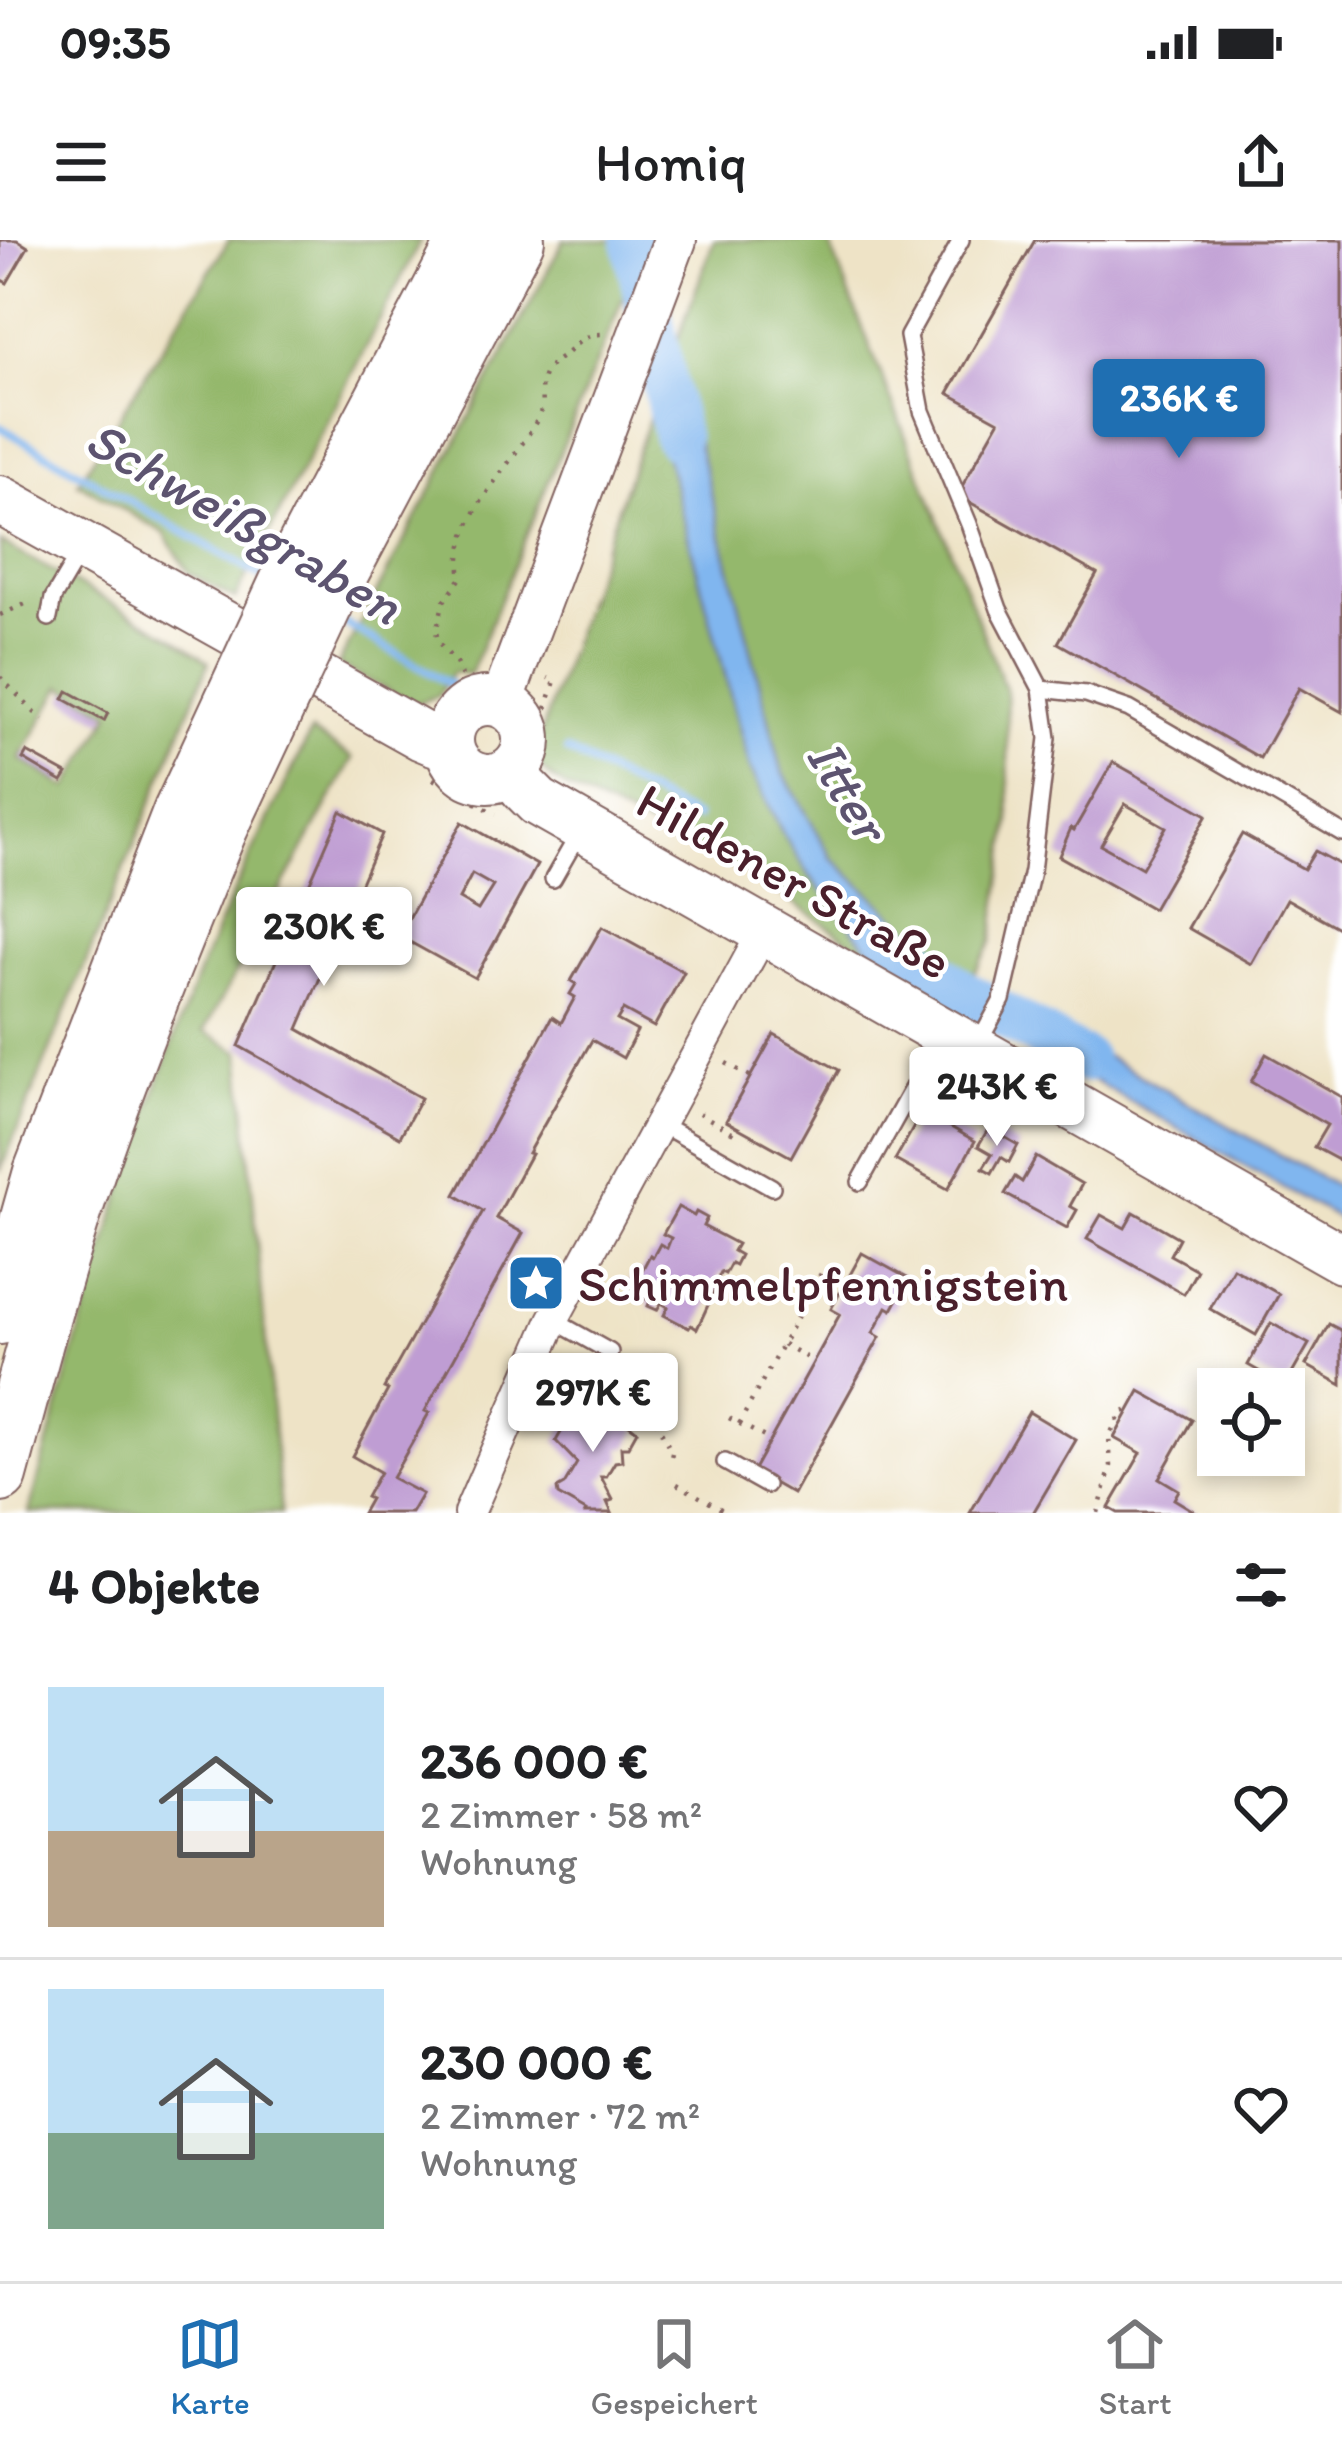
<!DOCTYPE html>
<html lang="de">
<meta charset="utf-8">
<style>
body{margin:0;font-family:Itim,sans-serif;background:#f6f6f6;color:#202124;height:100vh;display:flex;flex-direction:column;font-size:45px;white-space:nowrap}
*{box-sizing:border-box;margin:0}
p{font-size:39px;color:#757577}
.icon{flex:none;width:66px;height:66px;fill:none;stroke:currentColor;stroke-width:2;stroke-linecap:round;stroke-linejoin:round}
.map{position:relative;height:1273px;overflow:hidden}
.side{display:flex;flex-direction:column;background:#fff;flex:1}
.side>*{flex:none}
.tools{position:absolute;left:1197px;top:1128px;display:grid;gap:24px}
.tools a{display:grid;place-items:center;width:108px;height:108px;border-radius:0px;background:#fff;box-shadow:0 6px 18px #0003;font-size:60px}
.price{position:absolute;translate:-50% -102px;padding:0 27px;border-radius:12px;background:#fff;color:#222;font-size:39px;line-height:78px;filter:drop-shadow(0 3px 6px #0008)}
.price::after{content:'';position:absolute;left:50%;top:72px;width:36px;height:27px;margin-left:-18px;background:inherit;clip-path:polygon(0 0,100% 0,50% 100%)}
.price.on{background:#1f6fb2;color:#fff}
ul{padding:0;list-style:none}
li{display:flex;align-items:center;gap:36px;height:300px;padding:0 48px}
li+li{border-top:3px solid #e0e0e0}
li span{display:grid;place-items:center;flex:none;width:336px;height:240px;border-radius:0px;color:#555}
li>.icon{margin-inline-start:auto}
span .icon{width:144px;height:144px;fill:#fffc;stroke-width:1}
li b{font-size:51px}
h2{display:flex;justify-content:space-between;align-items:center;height:144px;padding:0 48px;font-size:51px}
.status{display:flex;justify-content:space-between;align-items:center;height:84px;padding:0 60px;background:#fff;direction:ltr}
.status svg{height:33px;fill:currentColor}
header{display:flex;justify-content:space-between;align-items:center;height:156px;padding:0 48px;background:#fff;font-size:54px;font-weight:600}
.dock{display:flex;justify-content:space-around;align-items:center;height:168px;border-top:3px solid #e0e0e0;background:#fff;font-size:33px;color:#757577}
.dock a{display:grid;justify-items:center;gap:6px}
.dock .on{color:#1f6fb2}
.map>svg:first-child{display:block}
.forest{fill:#94b86c;stroke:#6f6c4c;stroke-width:3;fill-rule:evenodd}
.water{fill:#80b6ef;stroke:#656a8d;stroke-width:3}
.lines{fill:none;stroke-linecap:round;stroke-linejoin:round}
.stream{stroke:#80b6ef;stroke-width:8}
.river{stroke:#80b6ef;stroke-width:45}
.building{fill:#bf9dd3;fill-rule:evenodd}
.service-casing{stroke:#836461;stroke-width:20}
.minor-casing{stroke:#836461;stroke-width:34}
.secondary-casing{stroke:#836461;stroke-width:46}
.primary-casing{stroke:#836461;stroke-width:52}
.motorway-casing{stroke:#836461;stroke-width:58}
.path{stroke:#836461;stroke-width:4.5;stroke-dasharray:3 9;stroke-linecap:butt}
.service{stroke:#fff;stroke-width:15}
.minor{stroke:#fff;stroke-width:30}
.secondary{stroke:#fff;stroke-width:42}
.primary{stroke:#fff;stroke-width:48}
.motorway{stroke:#fff;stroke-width:54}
.motorway-bridge-casing{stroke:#836461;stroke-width:58;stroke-linecap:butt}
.motorway-bridge{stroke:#fff;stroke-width:54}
.labels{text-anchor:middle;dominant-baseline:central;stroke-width:9;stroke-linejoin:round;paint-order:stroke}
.street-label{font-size:51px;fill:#4a1f2b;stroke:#fff}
.poi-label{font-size:51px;fill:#4a1f2b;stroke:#fff;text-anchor:start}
.water-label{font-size:54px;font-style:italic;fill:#5d5470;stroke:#fff}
</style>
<div class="status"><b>09:35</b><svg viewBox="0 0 49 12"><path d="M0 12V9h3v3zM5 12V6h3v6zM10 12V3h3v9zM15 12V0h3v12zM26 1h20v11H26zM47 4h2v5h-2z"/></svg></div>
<header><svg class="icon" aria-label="menu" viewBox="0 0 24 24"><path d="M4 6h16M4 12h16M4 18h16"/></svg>Homiq<svg class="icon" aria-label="share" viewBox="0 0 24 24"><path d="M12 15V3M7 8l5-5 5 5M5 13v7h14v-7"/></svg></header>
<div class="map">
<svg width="1342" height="1273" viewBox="0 0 1342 1273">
<rect width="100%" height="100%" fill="#fff"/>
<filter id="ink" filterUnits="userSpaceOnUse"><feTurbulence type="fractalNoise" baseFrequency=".00833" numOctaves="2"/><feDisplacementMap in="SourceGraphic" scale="24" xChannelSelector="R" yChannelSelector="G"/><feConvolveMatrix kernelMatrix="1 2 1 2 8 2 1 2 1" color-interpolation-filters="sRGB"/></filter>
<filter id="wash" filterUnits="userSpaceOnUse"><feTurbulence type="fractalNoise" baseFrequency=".004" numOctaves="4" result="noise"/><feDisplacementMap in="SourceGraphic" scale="48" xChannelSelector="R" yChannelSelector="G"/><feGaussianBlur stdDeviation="2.7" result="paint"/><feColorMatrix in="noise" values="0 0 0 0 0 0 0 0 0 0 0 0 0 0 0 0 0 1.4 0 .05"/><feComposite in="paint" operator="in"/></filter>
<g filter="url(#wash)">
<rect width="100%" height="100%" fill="#eee3c6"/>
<g class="forest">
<polygon points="229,0 421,0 235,359 188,332 164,293 78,243"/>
<polygon points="564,0 626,0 634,31 470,434 453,432 438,456 414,464 338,425"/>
<path d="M714 0H828L1006 451 1010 582 992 702 968 744 949 758 886 725 753 636 571 550C553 540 541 533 534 513L643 195Z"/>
<path d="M0 302 175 398 209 422 0 932ZM62 446 111 473 68 548 20 519Z"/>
<path d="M311 492 353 518 204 791 240 812 281 1273H29C76 1100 125 926 189 758 223 667 269 579 311 492Z"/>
</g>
<g class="water">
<polygon points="674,110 782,531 832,618 968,744 957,765 886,725 867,706 812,639 783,594 750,528 653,166"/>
<polygon points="1040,779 1342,950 1342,981 1027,803"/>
</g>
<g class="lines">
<g class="stream">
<polyline points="0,187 264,338"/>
<polyline points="340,381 450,444"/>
<polyline points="567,511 696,578"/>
</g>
<g class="river">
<polyline points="634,0 676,197"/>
<polyline points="915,717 964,753 1084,820"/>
</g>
</g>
<g id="blocks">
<g class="building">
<polygon points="0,0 17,0 28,7 7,43 0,39"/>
<polygon points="1035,0 1342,0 1342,472 1299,448 1260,518 1058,403 1097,334 957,255 999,181 948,153"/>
<polygon points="68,451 108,473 104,481 64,459"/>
<polygon points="27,512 67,534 62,542 23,519"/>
<path d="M1113 522 1207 575 1153 669 1059 616 1071 588 1074 590ZM1125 564 1166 587 1142 628 1101 605Z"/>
<polygon points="341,571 382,594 298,789 421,858 400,897 239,806"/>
<path d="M462 582 537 625 475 738 399 696ZM472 634 493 646 478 670 459 659Z"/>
<polygon points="1242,594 1304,629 1315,611 1342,626 1342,690 1287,659 1251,724 1188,688"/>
<polygon points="602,687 684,732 654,787 623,770 617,780 637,791 623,818 592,800 528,913 531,914 496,978 523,993 425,1171 429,1173 392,1238 422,1254 411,1273 362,1273 370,1259 366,1257 380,1232 352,1216 388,1150 384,1148 483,971 455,955 552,777 561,783 575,757 570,754 576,744 571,741"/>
<polygon points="774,794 839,830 791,917 726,881"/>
<polygon points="1266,814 1342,857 1342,922 1314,907 1327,885 1251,842"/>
<polygon points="923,871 975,901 948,949 895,920"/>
<polygon points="989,888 1018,905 1009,922 1001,917 992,933 983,928 992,914 978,906"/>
<polygon points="1036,917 1082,944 1070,966 1077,970 1067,988 1005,954 1015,937 1022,942"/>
<polygon points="678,967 694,976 696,972 707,978 703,986 737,1004 733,1011 740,1015 735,1025 731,1023 725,1034 721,1032 716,1042 722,1045 717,1054 714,1052 697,1089 691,1085 689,1088 664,1075 668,1067 661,1063 657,1070 648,1066 650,1061 634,1052 635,1048 628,1044 633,1035 638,1038 650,1015 653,1017 660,1004 667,1008 671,998 663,994"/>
<polygon points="1134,972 1179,998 1170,1015 1197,1030 1184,1054 1087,999 1101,975 1125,988"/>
<polygon points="862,1013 909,1039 892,1070 887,1067 873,1093 880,1097 793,1254 753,1231 840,1074 831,1069"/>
<polygon points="1233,1028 1279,1054 1256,1095 1210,1069"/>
<polygon points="1271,1083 1309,1104 1285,1146 1248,1125"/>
<polygon points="1329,1084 1342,1091 1342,1145 1306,1125"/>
<polygon points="1140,1151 1192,1180 1159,1238 1179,1250 1174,1259 1197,1273 1118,1273 1109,1268 1141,1213 1114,1198"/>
<polygon points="584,1159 601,1169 605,1166 637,1191 628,1207 621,1207 622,1221 615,1222 606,1237 601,1237 613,1260 607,1262 612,1273 585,1273 586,1271 558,1255 557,1249 564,1245 577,1223 556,1201 569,1178 574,1177"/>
<polygon points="1029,1172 1076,1200 1043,1256 1033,1273 970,1273"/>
</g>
</g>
</g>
<g filter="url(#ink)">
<use href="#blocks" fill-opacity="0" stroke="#836461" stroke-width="3"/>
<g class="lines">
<g class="service-casing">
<g id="service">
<polyline points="961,0 908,96 922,171 969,284 999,369 1041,449 1048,498 1032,631 1002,760 977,806"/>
<polyline points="49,378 53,358 79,314"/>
<polyline points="1041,449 1086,454 1129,469 1342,593"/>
<polyline points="553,639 581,590"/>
<polyline points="659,883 772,947"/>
<polyline points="860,942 940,799"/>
<polyline points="553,1080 610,1112"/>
<polyline points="725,1222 766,1245"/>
</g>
</g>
<g class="minor-casing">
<polyline id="minor" points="469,1273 553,1080 765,689"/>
</g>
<g class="secondary-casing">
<polyline id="secondary" points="501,464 675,0"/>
</g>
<g class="primary-casing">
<g id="primary">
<polyline points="0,260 422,496 434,501 449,501"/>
<circle cx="488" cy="500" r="39"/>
<polyline points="512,531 524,548 538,562 1342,1019"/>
</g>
</g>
<g class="motorway-casing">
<g id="motorway">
<polyline points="293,329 466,0"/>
<polyline points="333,348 517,0"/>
<polyline points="0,1077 41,932 180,573"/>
<path d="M0 1235C28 1131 55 1026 90 924 129 811 174 700 220 589"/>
</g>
</g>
<g class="path">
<polyline points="0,375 30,362"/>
<polyline points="0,437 42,480"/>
<path d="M467 447 456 423 438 402 436 391 444 361 461 338C450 278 515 225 539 176 546 161 536 146 546 131 551 123 560 119 567 113 580 101 587 93 606 94"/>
<polyline points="450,464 459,460 473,437"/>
<polyline points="535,503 555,441 548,438"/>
<polyline points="433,539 496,574"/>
<polyline points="726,823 751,837"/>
<polyline points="699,873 732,892 736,887"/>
<polyline points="783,1104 814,1122"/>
<polyline points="564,1125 649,1173 657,1183 672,1213 670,1221"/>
<polyline points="729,1178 770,1200"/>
<polyline points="739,1184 825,1026"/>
<polyline points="677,1244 728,1273"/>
<polyline points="1098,1273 1111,1226 1109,1196 1122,1172 1129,1170"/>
</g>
<use href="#service" class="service"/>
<use href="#minor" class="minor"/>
<use href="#secondary" class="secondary"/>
<use href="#primary" class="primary"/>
<use href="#motorway" class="motorway"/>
<g class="motorway-bridge-casing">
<g id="motorway-bridge">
<polyline points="180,573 293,329"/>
<polyline points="220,589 333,348"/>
</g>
</g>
<use href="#motorway-bridge" class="motorway-bridge"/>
</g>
</g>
<defs>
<g id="sight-square" transform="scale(3)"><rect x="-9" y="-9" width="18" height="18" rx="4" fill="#1f6fb2" stroke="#fff"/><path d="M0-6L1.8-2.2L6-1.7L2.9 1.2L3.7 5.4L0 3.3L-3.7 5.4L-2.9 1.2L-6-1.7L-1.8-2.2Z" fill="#fff"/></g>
</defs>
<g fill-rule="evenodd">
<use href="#sight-square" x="536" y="1043"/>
</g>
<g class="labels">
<g class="street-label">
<text transform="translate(794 641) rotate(29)">Hildener Straße</text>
</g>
<g class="poi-label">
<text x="578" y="1043">Schimmelpfennigstein</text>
</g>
<g class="water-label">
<text transform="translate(244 282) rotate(30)">Schweißgraben</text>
<text transform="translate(848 550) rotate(59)">Itter</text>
</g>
</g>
</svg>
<div class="tools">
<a><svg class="icon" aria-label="locate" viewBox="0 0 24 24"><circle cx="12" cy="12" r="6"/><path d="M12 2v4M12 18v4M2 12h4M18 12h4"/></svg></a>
</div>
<b class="price on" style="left:1179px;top:221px">236K €</b>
<b class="price" style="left:324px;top:749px">230K €</b>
<b class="price" style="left:997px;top:909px">243K €</b>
<b class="price" style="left:593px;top:1215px">297K €</b>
</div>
<section class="side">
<h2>4 Objekte<svg class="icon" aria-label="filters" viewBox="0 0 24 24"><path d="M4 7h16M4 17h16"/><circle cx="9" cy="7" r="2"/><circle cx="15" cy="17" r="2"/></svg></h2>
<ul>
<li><span style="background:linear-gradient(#bfe0f5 60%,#b9a48a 0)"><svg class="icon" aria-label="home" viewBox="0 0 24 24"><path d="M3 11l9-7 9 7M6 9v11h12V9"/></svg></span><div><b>236 000 €</b><p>2 Zimmer · 58 m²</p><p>Wohnung</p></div><svg class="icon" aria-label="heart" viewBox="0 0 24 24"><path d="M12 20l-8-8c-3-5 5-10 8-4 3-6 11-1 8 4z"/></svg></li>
<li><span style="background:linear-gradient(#bfe0f5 60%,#7fa58c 0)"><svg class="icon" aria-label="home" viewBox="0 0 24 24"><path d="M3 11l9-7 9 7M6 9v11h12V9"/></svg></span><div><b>230 000 €</b><p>2 Zimmer · 72 m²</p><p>Wohnung</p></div><svg class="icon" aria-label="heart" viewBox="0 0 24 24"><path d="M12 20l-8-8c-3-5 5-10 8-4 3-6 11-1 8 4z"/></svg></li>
</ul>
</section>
<nav class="dock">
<a class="on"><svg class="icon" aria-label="map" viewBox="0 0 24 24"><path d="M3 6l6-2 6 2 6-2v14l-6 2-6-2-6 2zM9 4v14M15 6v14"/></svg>Karte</a>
<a><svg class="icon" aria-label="saved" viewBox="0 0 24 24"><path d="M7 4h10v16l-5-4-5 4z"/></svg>Gespeichert</a>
<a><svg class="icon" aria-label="home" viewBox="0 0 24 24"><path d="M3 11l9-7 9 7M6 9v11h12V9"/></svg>Start</a>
</nav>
